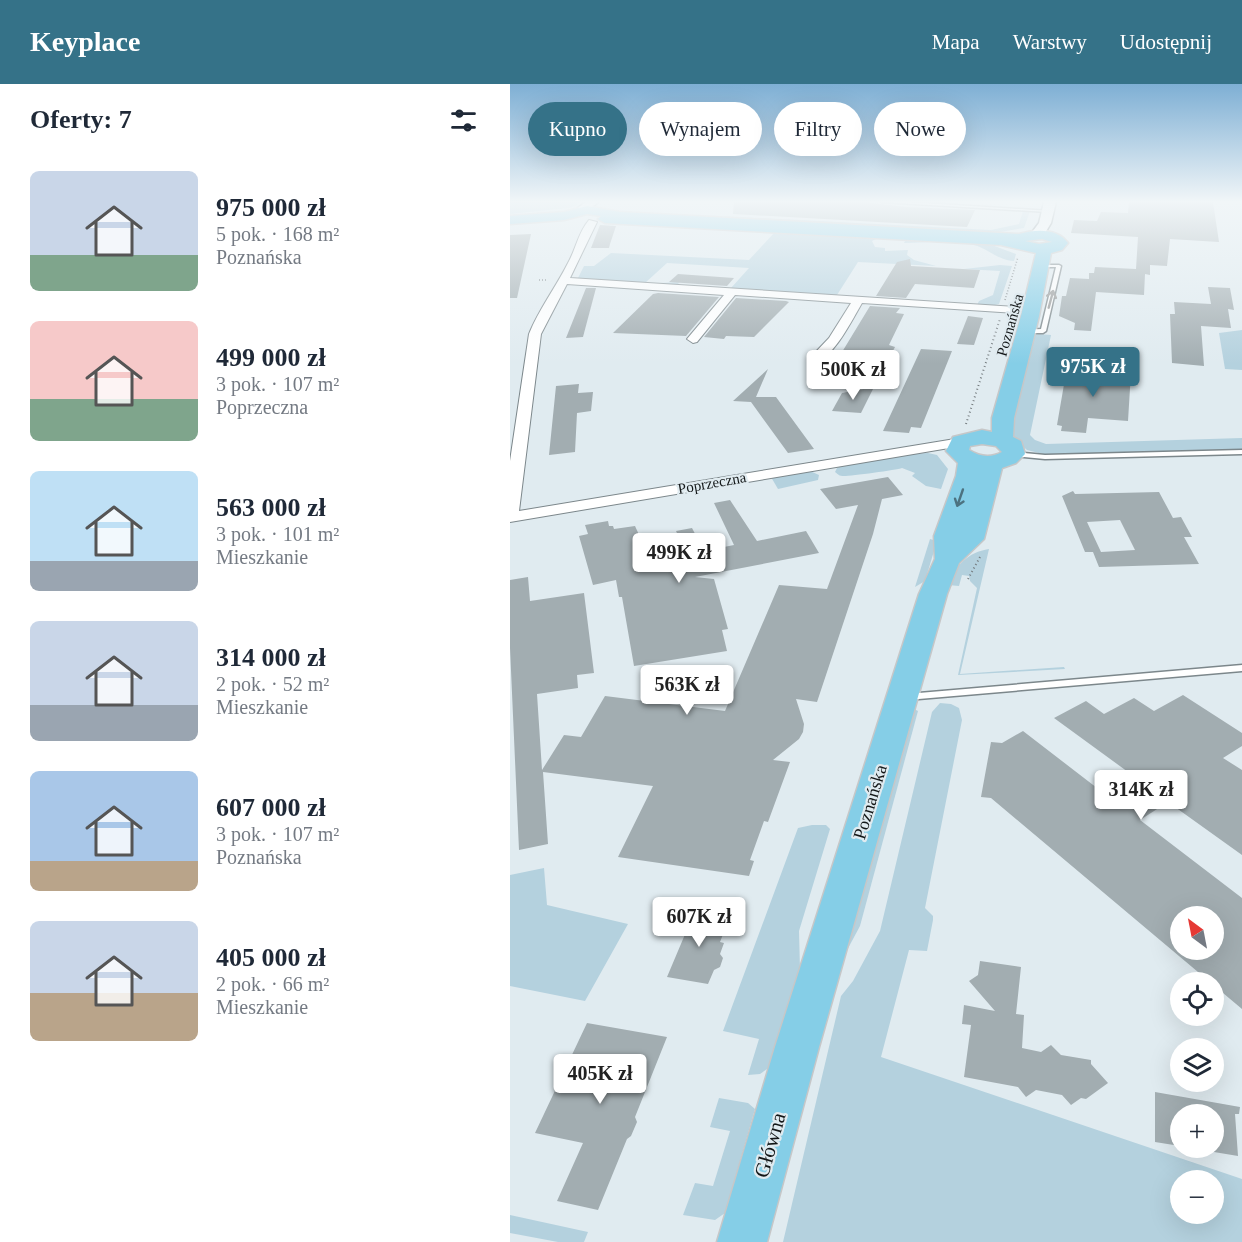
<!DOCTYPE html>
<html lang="pl">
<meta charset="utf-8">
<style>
body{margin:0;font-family:Georgia,serif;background:#f2f2f3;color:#1f2937;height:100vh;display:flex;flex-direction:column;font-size:22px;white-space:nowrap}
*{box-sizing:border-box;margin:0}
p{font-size:20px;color:#747a83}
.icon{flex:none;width:33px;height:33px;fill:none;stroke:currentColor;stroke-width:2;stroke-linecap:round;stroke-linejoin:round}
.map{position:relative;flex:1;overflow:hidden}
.side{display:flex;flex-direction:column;background:#fff;width:510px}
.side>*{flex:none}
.top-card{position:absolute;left:18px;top:18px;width:570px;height:54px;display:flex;gap:12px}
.needle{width:39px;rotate:328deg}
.controls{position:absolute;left:660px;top:822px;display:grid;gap:12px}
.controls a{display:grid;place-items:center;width:54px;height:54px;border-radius:50%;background:#fff;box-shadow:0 6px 24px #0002;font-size:30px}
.price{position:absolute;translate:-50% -51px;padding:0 14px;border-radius:6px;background:#fff;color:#222;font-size:20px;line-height:39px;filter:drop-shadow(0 2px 3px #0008)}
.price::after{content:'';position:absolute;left:50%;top:36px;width:18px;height:14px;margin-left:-9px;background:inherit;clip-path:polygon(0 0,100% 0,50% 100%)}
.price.on{background:#357288;color:#fff}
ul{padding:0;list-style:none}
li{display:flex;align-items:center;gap:18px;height:150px;padding:0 30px}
li span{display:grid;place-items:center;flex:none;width:168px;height:120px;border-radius:9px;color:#555}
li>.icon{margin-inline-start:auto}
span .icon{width:72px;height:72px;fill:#fffc;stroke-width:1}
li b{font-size:26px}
h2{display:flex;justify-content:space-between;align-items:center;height:72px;padding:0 30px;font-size:26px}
.chip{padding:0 21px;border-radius:27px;background:#fff;box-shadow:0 6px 24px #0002;font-size:21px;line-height:54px}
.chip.on{background:#357288;color:#fff}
header{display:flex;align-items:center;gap:36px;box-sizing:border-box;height:84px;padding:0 30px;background:#357288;color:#fff}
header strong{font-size:28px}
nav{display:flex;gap:33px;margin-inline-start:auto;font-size:21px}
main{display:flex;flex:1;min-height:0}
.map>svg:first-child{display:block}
.green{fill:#b4d1de;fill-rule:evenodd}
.building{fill:#a2adb1;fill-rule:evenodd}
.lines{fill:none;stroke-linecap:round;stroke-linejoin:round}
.service-casing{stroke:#7c878b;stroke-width:3}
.minor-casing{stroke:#7c878b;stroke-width:2}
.tertiary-casing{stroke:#7c878b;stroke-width:3}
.secondary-casing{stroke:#7c878b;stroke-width:3}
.primary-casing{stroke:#c6c7c8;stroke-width:3}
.path-far1{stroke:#767d80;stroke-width:1.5;stroke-dasharray:1 2;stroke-linecap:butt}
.path{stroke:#767d80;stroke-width:2;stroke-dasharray:1 3;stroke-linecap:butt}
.service{fill:#fff;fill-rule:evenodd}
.minor{fill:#fff;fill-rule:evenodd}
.tertiary{fill:#fff;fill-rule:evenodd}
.secondary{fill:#fff;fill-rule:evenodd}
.primary{fill:#85cee7;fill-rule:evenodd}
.oneway{stroke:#959797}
.oneway2{stroke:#4c7280}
.labels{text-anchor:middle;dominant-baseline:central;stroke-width:4.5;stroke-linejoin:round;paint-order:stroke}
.far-street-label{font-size:15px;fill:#131718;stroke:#e0ebf0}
.street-label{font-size:18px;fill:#131718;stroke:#e0ebf0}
.near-street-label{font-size:21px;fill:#131718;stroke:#e0ebf0}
</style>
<header>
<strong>Keyplace</strong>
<nav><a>Mapa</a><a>Warstwy</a><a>Udostępnij</a></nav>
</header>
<main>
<section class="side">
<h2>Oferty: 7<svg class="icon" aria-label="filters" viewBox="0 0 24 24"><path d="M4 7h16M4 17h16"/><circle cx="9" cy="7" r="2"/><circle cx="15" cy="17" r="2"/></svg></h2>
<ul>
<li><span style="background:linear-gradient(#c9d6e8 70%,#7fa58c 0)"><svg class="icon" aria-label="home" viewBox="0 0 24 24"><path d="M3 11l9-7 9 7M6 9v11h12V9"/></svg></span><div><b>975 000 zł</b><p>5 pok. · 168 m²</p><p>Poznańska</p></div></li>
<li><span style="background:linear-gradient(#f6c9c9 65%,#7fa58c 0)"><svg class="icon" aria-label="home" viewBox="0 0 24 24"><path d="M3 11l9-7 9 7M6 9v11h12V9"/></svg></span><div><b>499 000 zł</b><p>3 pok. · 107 m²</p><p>Poprzeczna</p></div></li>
<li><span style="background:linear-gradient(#bfe0f5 75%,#9aa5b1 0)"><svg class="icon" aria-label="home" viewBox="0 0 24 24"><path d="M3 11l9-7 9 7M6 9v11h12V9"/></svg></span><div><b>563 000 zł</b><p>3 pok. · 101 m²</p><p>Mieszkanie</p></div></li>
<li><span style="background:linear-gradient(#c9d6e8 70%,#9aa5b1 0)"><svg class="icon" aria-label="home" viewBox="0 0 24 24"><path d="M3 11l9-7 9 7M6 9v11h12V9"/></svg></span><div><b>314 000 zł</b><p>2 pok. · 52 m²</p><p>Mieszkanie</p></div></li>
<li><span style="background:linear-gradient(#a9c7e8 75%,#b9a48a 0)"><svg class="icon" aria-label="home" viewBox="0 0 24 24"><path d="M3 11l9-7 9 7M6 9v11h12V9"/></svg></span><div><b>607 000 zł</b><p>3 pok. · 107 m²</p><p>Poznańska</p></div></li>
<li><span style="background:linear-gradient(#c9d6e8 60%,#b9a48a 0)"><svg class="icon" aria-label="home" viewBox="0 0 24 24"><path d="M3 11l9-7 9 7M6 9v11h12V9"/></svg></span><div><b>405 000 zł</b><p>2 pok. · 66 m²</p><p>Mieszkanie</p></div></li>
</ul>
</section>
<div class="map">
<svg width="732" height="1158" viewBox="0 0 732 1158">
<rect width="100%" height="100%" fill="#e0ebf0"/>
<g class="green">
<polygon points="0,118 69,118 66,122 58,124 0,130"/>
<polygon points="513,127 520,127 514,144 478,150 173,130 481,146 509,140"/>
<path d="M169 143 479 160 506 170 504 177C486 176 477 163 460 160 438 155 415 159 394 159L396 155 368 154 362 157 365 163 375 164V167L398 166 397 171 404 176 426 182 348 178 327 211 348 213 346 214 223 206 221 204 239 184 157 179 135 199C148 200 158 198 170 198L167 201 67 196 74 182H84L101 169 239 176 264 149Z"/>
<polygon points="490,181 502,182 489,220 481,222 467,221 469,217 483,211 490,187 454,185"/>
<polygon points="732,246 732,286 715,285 709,249"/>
<polygon points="529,250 541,251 520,351 525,356 536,360 732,354 732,366 537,371 517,366 501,352 499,347 524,251"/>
<path d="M418 369 427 371 438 385 431 405 416 402 402 392 405 389 392 384C387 386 341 392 334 392 329 392 329 391 325 388L327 384C351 372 391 371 418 369Z"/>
<polygon points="300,387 309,391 308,396 268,405 261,393"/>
<polygon points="420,455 427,457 415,497 405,503"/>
<path d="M479 465 450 590 554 583 555 585 448 591 467 504 460 497 459 492 452 491 449 502 438 501C445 482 458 468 479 465Z"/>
<path d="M430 619 441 620 449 624 452 636 415 824 423 832V836L417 867 399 866 371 973 732 1095V1158H273L331 912 343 897 370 847 422 628ZM670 1096H704V1130H670Z"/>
<polygon points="402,624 408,627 350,842 335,870"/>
<polygon points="302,741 316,741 320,745 289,847 290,886 260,983 250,990 238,991 249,955 213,947 288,744"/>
<polygon points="34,784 37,821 118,840 75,917 0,902 0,791"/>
<polygon points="209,1014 238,1019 245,1025 215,1129 205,1136 173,1131 185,1099 203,1102 220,1047 200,1043"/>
<polygon points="0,1131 78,1148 74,1158 48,1158 0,1149"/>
</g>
<g class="building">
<polygon points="224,118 353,118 397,123 465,126 457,143 223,130"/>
<polygon points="619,118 703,118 709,158 660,155 657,182 640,181 640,191 635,190 634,211 586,208 581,247 564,246 565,239 549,232 552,212 556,212 560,194 579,195 579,189 584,189 585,183 626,185 628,153 561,149 564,136 587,137 591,128 618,129"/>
<polygon points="90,141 106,142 100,160 99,164 81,164"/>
<polygon points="21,150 7,214 0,214 0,151"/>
<polygon points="400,175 401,182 470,186 464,204 405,200 396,214 366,212 387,178"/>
<polygon points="168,190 224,194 217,202 159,198"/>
<polygon points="698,203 720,204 724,226 718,225 721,244 691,242 694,282 662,279 660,230 665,230 664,218 701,220"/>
<polygon points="76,204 86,204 73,253 56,254"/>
<polygon points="148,209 209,213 176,252 103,249 143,210"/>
<polygon points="226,214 276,217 279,218 244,253 216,252 214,255 194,253"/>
<polygon points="360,222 390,224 386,229 394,230 379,261 385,263 369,294 305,288 320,271 329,273"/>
<polygon points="458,232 473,234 464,261 447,260"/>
<polygon points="411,265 442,267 411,344 401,343 399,349 373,347"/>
<polygon points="557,283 621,288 618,337 578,334 576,349 551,347 552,342 547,341"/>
<polygon points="258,285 246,313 266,313 304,365 278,369 241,318 223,317"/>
<polygon points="69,300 68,309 83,308 81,327 67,329 65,368 39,371 46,302"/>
<polygon points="364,303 351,329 322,327 332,309"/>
<polygon points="378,393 393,411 372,415 363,450 307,618 286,615 294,640 293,648 289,655 263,676 280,678 258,738 254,737 240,776 244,777 239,792 108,773 143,702 33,688 38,760 9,766 0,564 0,496 18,493 20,517 74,509 84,589 67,591 68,604 27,610 32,686 54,651 71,653 95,612 215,627 269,501 317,505 348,421 326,425 310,405"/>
<path d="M563 407 565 410 649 408 663 434 671 433 682 453H674L689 480 589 483 583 468H575L552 412ZM610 436 625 466 591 468 577 438Z"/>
<polygon points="220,416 247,457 296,447 309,469 185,493 204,495 218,545 212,546 217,567 124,582 112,513 109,513 106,496 83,501 69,452 78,450 75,441 98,437 99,442 103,442 104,445 125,442 141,477 177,470 166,447 182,444 194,467 224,461 204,419"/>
<path d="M673 611 732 649V662L713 674 732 686V771L658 718 630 736 732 814V925L481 714 471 713 481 658 492 659 513 647 600 714 629 696 544 634 576 617 594 630 624 614 644 627ZM670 832H704V866H670Z"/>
<polygon points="175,828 219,835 210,858 214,859 210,870 213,874 210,883 204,886 198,900 157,893 176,848 167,846"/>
<polygon points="470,877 511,883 506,930 514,931 512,964 531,968 541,961 551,971 581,976 581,980 598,999 576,1015 571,1014 561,1021 552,1011 526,1006 516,1013 508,1003 454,993 461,941 452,940 454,921 485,927 459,897 468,891"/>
<polygon points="77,939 157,953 125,1033 127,1038 121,1052 117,1055 88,1126 47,1117 73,1059 25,1049"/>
<polygon points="645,1008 730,1023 729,1030 725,1030 728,1072 704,1068 704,1030 670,1030 670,1062 645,1058"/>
</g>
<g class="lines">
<g class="service-casing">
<g id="service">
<polygon points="371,118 398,118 540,127 538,128"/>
<polygon points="529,181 549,181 551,182 536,247 533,249 515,249 513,248 513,246 531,245 546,183 531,183 529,182"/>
<polygon points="732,366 732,370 535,375 504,372 501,370 504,368 535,371"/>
<polygon points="732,581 732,587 397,616 392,613 397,610"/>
</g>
</g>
<g class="minor-casing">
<path id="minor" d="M79 136 87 138 60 194 506 223 512 226 506 229 352 219C342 236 324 273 305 279L299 275 319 254 341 219 225 211 187 258 183 259 177 255 214 211 57 200 31 250 9 427 451 354 458 358 451 362 0 438V377L19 250C29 225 46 203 58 179 66 165 68 149 79 136Z"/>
</g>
<g class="tertiary-casing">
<polygon id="tertiary" points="76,118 88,118 76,128 68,128 68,124"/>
</g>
<g class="secondary-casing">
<polygon id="secondary" points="534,118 546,118 541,139 532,154 522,154 520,151 529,139"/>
</g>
<g class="primary-casing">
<path id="primary" d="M77 122 110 128 509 150C526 145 547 144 558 159L552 166 541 169 529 232 504 334 503 353 511 357 515 370 506 379 492 384 474 455 449 479 437 510 309 963 257 1158H207L265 963 409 510 425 475 424 452 446 392 448 379 436 367 443 353 472 346 482 348V334L511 232 526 169 491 161 95 139 88 135 91 132 77 130 54 136 0 140V132L54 128ZM532 155 542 158 529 160 515 157ZM472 360 486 362 492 368C481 374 470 373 459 366L460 362Z"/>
</g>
<g class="path-far1">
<polyline points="29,196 38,196"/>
<polyline points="495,216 508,173"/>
</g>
<g class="path">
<polyline points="456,340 490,235"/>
<polyline points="458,495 470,473"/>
</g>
<use href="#service" class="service"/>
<use href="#minor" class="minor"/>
<use href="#tertiary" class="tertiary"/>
<use href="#secondary" class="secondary"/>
<use href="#primary" class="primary"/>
</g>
<defs><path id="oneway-shaft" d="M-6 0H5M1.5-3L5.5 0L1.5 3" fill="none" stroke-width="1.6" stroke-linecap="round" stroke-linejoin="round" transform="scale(1.5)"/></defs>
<use class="oneway" href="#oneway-shaft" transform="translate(541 215) rotate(-75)"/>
<use class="oneway2" href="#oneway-shaft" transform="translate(450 414) rotate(109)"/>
<linearGradient id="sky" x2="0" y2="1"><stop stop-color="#7eafd4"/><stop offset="0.42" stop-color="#f1f6f8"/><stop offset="1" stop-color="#f1f6f8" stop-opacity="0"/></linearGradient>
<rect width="732" height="280" fill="url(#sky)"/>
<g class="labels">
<g class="far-street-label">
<text transform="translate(500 241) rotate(-74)">Poznańska</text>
<text transform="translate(202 399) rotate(-10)">Poprzeczna</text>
</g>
<g class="street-label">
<text transform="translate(360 718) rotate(-73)">Poznańska</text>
</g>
<g class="near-street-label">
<text transform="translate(260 1061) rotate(-74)">Główna</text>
</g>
</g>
</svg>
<div class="controls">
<a><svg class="needle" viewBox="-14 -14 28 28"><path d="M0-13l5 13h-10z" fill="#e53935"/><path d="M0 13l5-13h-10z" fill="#747a83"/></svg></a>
<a><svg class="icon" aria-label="locate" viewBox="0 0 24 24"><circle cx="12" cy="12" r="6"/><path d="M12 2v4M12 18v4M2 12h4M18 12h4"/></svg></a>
<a><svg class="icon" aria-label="layers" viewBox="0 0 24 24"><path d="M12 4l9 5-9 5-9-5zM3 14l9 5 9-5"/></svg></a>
<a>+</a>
<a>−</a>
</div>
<b class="price on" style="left:583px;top:314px">975K zł</b>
<b class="price" style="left:343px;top:317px">500K zł</b>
<b class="price" style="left:169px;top:500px">499K zł</b>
<b class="price" style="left:177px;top:632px">563K zł</b>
<b class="price" style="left:631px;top:737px">314K zł</b>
<b class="price" style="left:189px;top:864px">607K zł</b>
<b class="price" style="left:90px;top:1021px">405K zł</b>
<div class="top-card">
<a class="chip on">Kupno</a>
<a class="chip">Wynajem</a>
<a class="chip">Filtry</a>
<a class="chip">Nowe</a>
</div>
</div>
</main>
